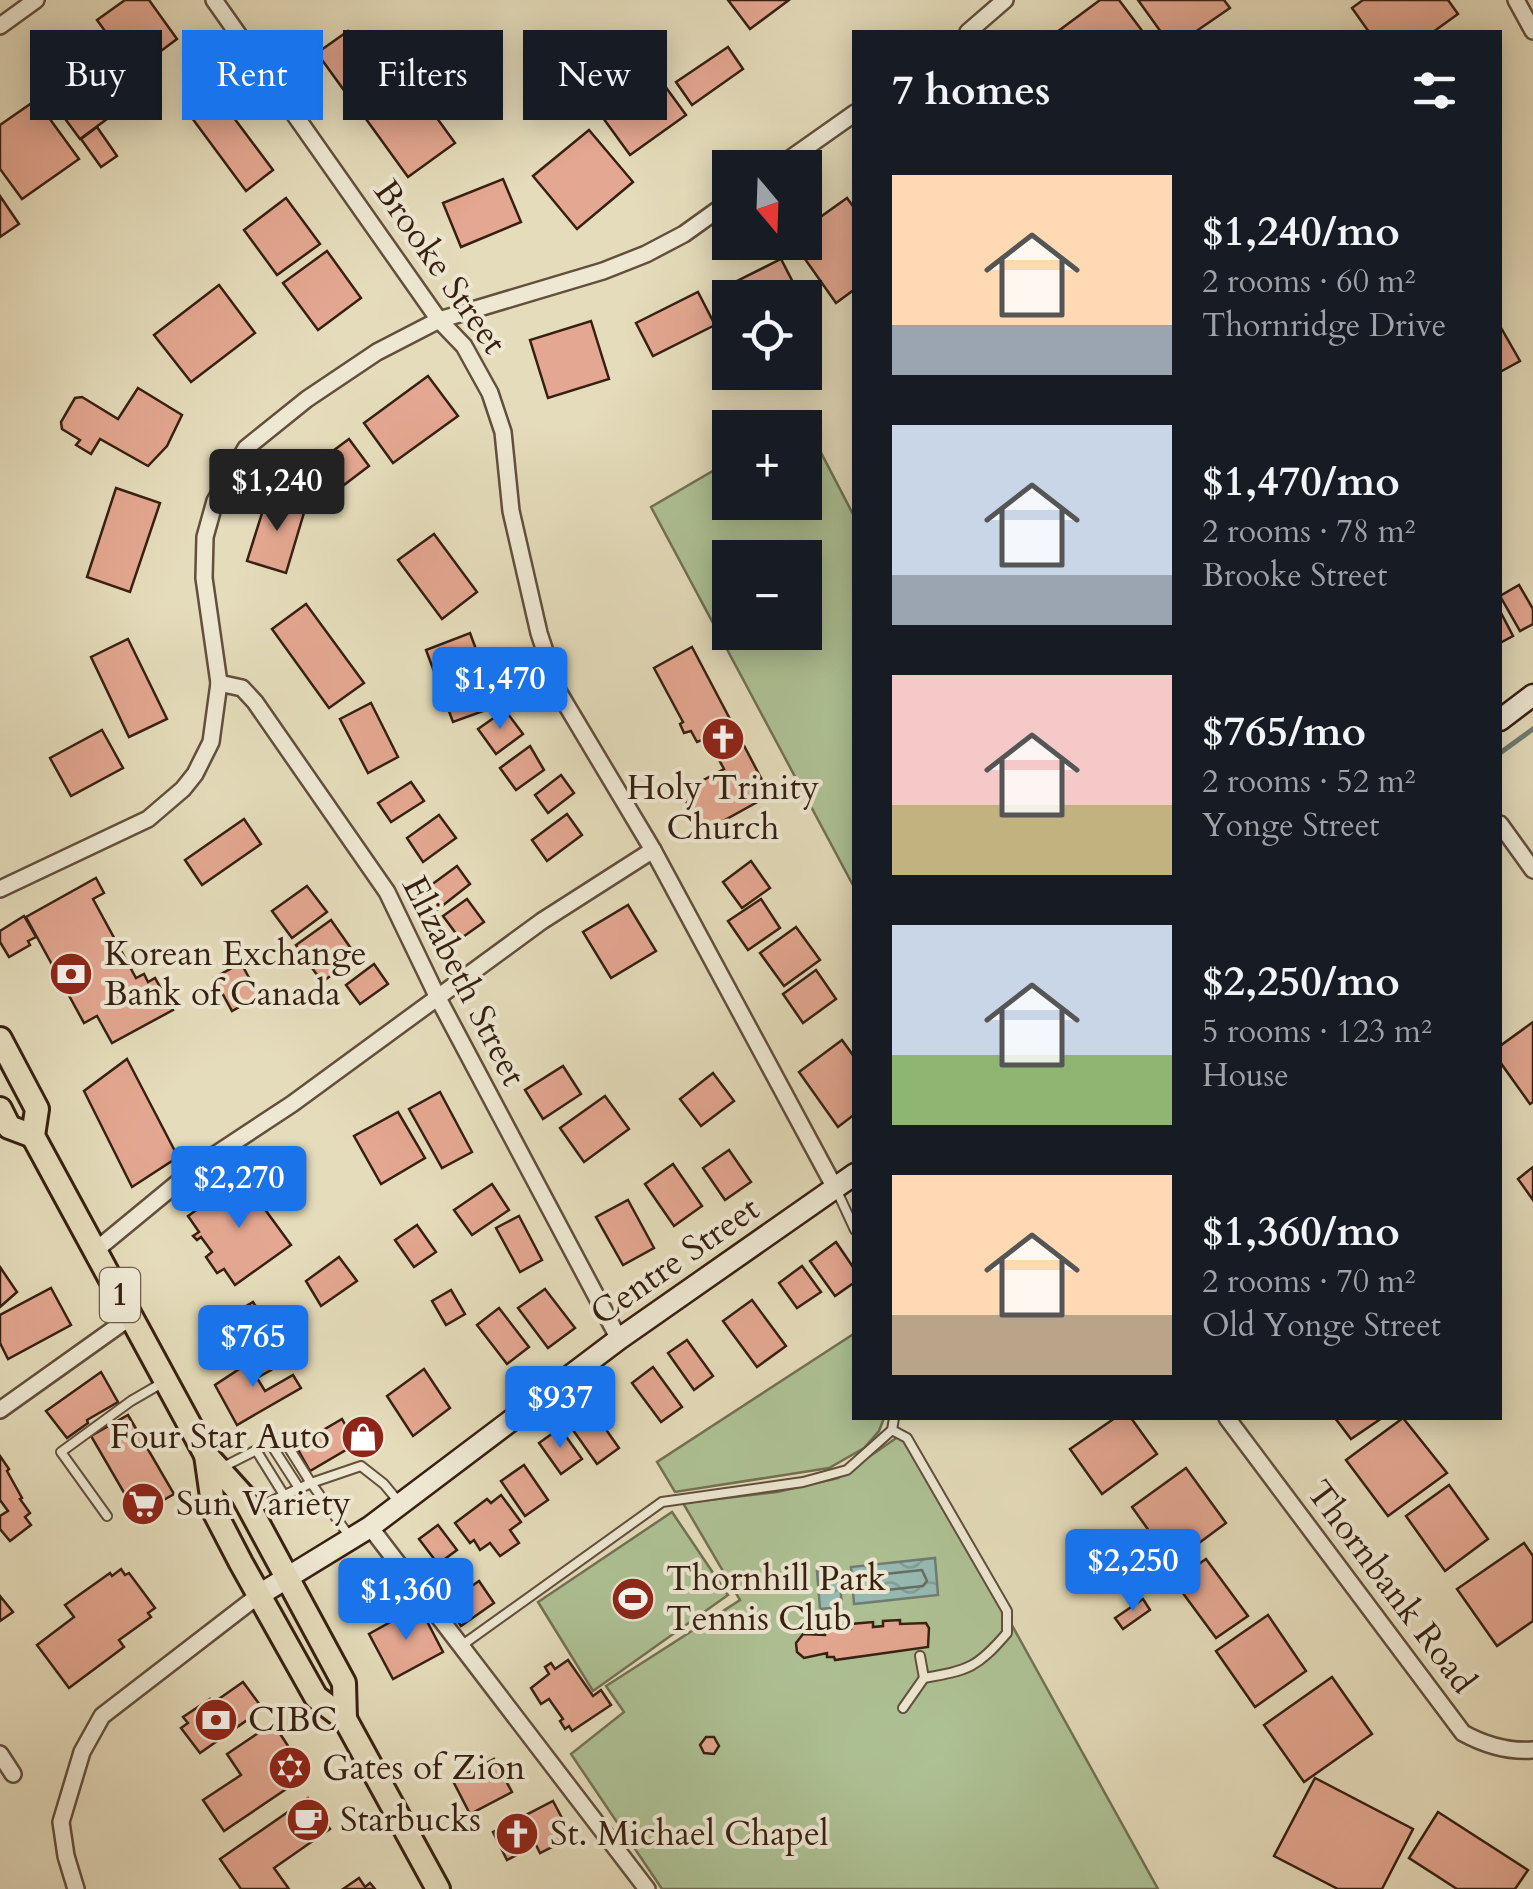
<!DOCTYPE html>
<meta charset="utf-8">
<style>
body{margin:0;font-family:Cardo,serif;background:#242831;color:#f1f3f6;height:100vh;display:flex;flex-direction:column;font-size:38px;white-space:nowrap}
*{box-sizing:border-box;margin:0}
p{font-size:32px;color:#9ea1a6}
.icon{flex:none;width:55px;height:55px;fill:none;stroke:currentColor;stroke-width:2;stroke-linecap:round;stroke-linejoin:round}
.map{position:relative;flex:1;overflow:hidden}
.panel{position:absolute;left:852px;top:30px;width:650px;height:1390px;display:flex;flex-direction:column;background:#171b24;border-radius:0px;box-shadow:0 5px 25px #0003}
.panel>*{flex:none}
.hud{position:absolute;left:30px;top:30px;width:672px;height:90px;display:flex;gap:20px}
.needle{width:65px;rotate:161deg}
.tools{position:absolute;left:712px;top:150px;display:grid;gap:20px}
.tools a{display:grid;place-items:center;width:110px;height:110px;border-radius:0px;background:#171b24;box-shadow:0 5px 25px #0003;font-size:50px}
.price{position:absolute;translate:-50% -85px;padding:0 22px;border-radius:10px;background:#1a73e8;color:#fff;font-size:32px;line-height:65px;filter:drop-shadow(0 2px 5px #0008)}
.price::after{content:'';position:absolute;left:50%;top:60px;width:30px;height:22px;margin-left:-15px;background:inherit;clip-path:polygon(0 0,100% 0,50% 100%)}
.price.current{background:#222;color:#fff}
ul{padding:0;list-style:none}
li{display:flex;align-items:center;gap:30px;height:250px;padding:0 40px}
li span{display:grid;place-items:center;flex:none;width:280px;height:200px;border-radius:0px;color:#555}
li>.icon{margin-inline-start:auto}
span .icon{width:120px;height:120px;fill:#fffc;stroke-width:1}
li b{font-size:42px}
h2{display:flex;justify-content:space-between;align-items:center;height:120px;padding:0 40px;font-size:42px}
.pill{padding:0 35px;border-radius:0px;background:#171b24;box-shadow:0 5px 25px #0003;font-size:35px;line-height:90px}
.pill.current{background:#1a73e8;color:#fff}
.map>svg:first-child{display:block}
.park{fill:#aec295;stroke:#727153;stroke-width:2.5;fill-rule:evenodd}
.water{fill:url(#water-waves);stroke:#707d72;stroke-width:2.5}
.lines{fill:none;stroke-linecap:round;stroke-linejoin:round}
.shore{stroke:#666e62;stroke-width:2.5}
.stream{stroke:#707d72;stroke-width:5}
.building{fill:#e4a791;stroke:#372011;stroke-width:2.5}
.lane-casing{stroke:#624f3c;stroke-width:12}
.street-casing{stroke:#624f3c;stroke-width:20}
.secondary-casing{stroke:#372011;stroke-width:25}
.primary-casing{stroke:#372011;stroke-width:28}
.lane{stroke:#eee8d3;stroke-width:8}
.street{stroke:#eee8d3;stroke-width:15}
.secondary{stroke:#eee8d3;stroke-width:20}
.primary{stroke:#e5dcbb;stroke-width:22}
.labels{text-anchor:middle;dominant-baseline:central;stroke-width:8;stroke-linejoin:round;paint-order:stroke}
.shield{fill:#eee8d3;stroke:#6e5c4b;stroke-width:2.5}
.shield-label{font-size:32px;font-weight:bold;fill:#372011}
.street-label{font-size:35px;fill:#372011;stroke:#eee8d3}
.poi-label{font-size:35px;fill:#372011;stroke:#eee8d3;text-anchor:start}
</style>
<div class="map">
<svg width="1533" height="1889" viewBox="0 0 1533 1889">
<defs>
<pattern id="water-waves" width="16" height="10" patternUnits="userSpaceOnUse" patternTransform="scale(2.5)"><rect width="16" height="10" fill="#96bbb3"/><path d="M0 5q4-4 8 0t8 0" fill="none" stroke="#82a099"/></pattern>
</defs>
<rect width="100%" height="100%" fill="#e5dcbb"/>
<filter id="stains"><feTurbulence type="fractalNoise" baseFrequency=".002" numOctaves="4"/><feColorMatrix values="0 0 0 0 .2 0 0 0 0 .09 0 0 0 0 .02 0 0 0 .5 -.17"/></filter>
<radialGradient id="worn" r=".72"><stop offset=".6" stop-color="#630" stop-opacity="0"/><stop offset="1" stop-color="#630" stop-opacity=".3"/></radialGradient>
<g class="park">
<path d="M803 418 855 518V889L651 507 730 461V502H805V428L787 427ZM730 558H805V632H730Z"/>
<polygon points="855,1333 855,1418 884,1418 879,1431 864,1448 829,1468 675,1492 657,1462"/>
<polygon points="905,1432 1158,1889 662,1889 571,1754 624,1712 606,1686 740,1600 683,1503 777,1492 838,1478"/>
<polygon points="672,1512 728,1595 593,1691 538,1602"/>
</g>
<g class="water">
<polygon points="935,1558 938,1595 854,1604 851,1567"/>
<polygon points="839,1569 842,1607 820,1609 817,1571"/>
</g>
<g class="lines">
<polygon class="shore" points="922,1570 927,1581 923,1586 868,1592 863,1589 862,1580 866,1576"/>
<polyline class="stream" points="1500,753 1533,729"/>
</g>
<g class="building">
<polygon points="125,0 149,0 177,39 134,71 97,20"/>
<polygon points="728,0 789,0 750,29"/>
<polygon points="1100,0 1119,0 1143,32 1057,32"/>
<polygon points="1138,0 1224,0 1230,8 1195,32 1161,32"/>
<polygon points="1363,0 1448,0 1458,14 1433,32 1369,32 1352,8"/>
<polygon points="348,31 390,89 359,111 317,53"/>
<polygon points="728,47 743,69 692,105 676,82"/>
<polygon points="104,50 138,96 80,139 46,93"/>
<polygon points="646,60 686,115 630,155 590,100"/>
<polygon points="413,85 455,143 408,177 366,119"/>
<polygon points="219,98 273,170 246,191 192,118"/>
<polygon points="36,100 79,159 22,199 0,169 0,125"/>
<polygon points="97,127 117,156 101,167 81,139"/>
<polygon points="589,130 633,182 577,229 533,176"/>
<polygon points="503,179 521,222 461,247 443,203"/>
<polygon points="0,196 19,224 0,237"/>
<polygon points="286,198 320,244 277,275 244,230"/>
<polygon points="847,198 855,209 855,289 836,303 793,242 805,242 805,228"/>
<polygon points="327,251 361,298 318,330 283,283"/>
<polygon points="781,259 797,290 781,298 730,298 730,302 723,288"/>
<polygon points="219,285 255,333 191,382 154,335"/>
<polygon points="698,292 715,325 653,356 636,323"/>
<polygon points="591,321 609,379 548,398 530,340"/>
<polygon points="1500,326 1520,361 1500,372"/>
<polygon points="428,376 458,416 393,463 364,423"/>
<polygon points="138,388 182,415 167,446 148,466 100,439 91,454 76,445 80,440 62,429 61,422 75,398 82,397 118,419"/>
<polygon points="349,439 369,466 323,501 303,473"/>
<polygon points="116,488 160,503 130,592 87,577"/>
<polygon points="268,494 306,506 286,573 247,561"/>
<polygon points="434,534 477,592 442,619 398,560"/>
<polygon points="1519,585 1533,609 1533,624 1520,631 1500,596"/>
<polygon points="306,604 364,683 329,708 272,629"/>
<polygon points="1500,611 1513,636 1500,643"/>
<polygon points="470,633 497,706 453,722 426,650"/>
<polygon points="128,639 167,719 129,737 91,657"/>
<polygon points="692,647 770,795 703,832 681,792 724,769 707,738 697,742 691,731 684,733 680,724 683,722 654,668"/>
<polygon points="371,703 398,757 368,773 340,719"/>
<polygon points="505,710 523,734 496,754 478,729"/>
<polygon points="102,730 123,768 71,796 50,758"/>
<polygon points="530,746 544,770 516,790 500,768"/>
<polygon points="561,775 574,793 548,813 535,795"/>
<polygon points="411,782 424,801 391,822 378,803"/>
<polygon points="567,814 582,835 547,861 532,840"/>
<polygon points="439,815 456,838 423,862 407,838"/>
<polygon points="244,819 261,844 202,885 185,860"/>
<polygon points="751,861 770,888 742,908 723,882"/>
<polygon points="457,866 470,884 437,910 423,891"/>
<polygon points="96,878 104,893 93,899 136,978 144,974 148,982 155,978 173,1010 112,1043 97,1016 84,1023 26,917"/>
<polygon points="307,886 327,912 292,938 272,911"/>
<polygon points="467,899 484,922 460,939 443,916"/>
<polygon points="761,899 780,928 748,950 728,921"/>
<polygon points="628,905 656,951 611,978 583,932"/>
<polygon points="24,916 36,937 28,941 30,945 9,957 0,942 0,931"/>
<polygon points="331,920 357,957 322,982 296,945"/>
<polygon points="796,927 820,960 784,986 760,953"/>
<polygon points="241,963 259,996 232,1011 214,978"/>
<polygon points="374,964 388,984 360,1004 346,985"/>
<polygon points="816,970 836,999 803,1023 783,994"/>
<polygon points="1533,1022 1533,1102 1530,1104 1500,1062 1500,1046"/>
<polygon points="842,1040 855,1058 855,1114 838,1127 799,1072"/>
<polygon points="127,1059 178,1157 132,1187 84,1091"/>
<polygon points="563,1066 581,1094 543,1119 525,1090"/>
<polygon points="713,1073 734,1101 701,1126 680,1099"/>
<polygon points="440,1092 472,1152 442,1168 409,1109"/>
<polygon points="605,1096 629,1129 584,1162 560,1128"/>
<polygon points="398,1112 425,1158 381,1184 354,1136"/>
<polygon points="729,1150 751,1182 725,1200 703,1168"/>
<polygon points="673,1164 702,1206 674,1226 645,1184"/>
<polygon points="1533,1167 1533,1200 1518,1179"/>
<polygon points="244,1176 257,1195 271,1186 276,1193 261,1204 291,1245 235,1285 224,1269 217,1273 206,1257 212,1252 201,1237 197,1240 193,1236 199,1232 188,1216"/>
<polygon points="492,1184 509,1210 472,1235 454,1210"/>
<polygon points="628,1200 654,1248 623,1265 596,1217"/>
<polygon points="519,1216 542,1260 520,1272 496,1228"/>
<polygon points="417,1225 436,1252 414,1267 395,1240"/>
<polygon points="836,1242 855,1270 855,1282 835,1296 810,1261"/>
<polygon points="339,1257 357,1281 321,1306 306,1281"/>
<polygon points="802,1266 821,1292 797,1308 779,1283"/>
<polygon points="0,1267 17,1292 0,1307"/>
<polygon points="51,1288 71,1325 8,1359 0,1343 0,1315"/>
<polygon points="545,1289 575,1328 548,1348 518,1308"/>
<polygon points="451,1290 465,1314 446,1325 432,1301"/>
<polygon points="752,1300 786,1346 757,1367 723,1321"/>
<polygon points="253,1302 269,1327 236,1348 220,1322"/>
<polygon points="499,1308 529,1347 507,1364 477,1325"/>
<polygon points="687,1340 713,1376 694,1390 668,1353"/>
<polygon points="262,1354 271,1370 257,1378 265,1391 293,1375 301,1388 237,1425 215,1385"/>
<polygon points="653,1367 682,1407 661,1422 632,1383"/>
<polygon points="424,1369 450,1408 413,1436 387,1396"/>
<polygon points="101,1372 118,1402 87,1420 88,1423 67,1438 46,1411"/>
<polygon points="595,1414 619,1448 597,1464 573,1430"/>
<polygon points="128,1415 174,1494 137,1515 91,1436"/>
<polygon points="1115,1418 1131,1418 1157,1454 1102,1494 1070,1449"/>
<polygon points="1335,1418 1382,1418 1351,1439"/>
<polygon points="1403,1418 1447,1473 1388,1516 1346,1460"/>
<polygon points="342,1419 356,1444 310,1471 296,1446"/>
<polygon points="560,1428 582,1459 561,1474 539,1443"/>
<polygon points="0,1456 9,1469 7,1471 22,1498 20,1499 30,1513 25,1517 31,1525 10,1541 0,1529 0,1516 8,1511 0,1500"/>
<polygon points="524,1465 548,1500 525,1516 501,1481"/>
<polygon points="1186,1468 1226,1523 1172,1563 1132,1507"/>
<polygon points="1449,1485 1488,1539 1445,1571 1406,1516"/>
<polygon points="501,1495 521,1522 510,1530 519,1543 500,1556 490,1543 480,1550 474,1540 470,1543 455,1523 487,1499 491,1503"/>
<polygon points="438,1525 457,1550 438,1564 419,1539"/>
<polygon points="1524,1543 1533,1556 1533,1621 1497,1646 1457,1589"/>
<polygon points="1206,1559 1248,1616 1216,1638 1174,1581"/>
<polygon points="121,1569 125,1575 129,1573 155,1608 148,1613 151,1617 119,1640 124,1647 69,1688 37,1645 74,1617 65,1605 110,1573 112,1576"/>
<polygon points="479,1581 494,1603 461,1626 446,1604"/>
<polygon points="0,1596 13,1612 0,1621"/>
<polygon points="1143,1599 1150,1610 1123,1629 1115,1618"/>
<polygon points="419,1606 443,1652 393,1679 369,1634"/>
<polygon points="1268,1615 1306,1671 1255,1707 1216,1651"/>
<polygon points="900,1620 900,1624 926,1623 929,1628 928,1647 835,1660 834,1657 827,1657 827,1653 804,1658 797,1652 796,1643 803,1634 825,1635 825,1626 842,1625 842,1630 851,1629 851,1624 873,1622 873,1627 883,1626 883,1621"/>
<polygon points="568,1660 593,1696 601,1690 611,1705 572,1731 569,1726 565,1729 560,1721 563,1719 549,1699 541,1704 531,1688 549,1674 545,1667 551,1663 555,1669"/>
<polygon points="1332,1677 1372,1734 1304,1782 1264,1725"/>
<polygon points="243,1682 263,1709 200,1753 181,1728 188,1723 183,1717 210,1699 213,1703"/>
<polygon points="273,1723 307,1775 224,1831 203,1800 241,1775 227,1754"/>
<polygon points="706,1737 714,1737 719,1746 714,1754 704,1753 700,1745"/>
<polygon points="494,1759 512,1792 470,1814 453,1781"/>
<polygon points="1315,1778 1413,1829 1382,1889 1338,1889 1274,1856"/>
<polygon points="308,1798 330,1829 274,1868 289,1889 241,1889 220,1859"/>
<polygon points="553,1801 572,1837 540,1853 536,1845 507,1860 493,1832"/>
<polygon points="1438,1812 1528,1870 1515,1889 1457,1889 1409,1858"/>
<polygon points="359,1878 365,1887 370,1883 375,1889 343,1889"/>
</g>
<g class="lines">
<g class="lane-casing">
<g id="lane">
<polyline points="836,1189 855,1230"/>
<path d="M892 1430 907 1438 1007 1611V1633C977 1668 969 1670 924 1678L903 1708"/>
<polyline points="270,1443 299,1488"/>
<polyline points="256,1450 284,1495"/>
<polyline points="223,1467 282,1437 311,1483 252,1510"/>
<polyline points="107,1516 61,1452 131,1401 162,1383"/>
<polyline points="350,1537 311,1483 361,1466 384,1484 398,1501"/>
<polyline points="461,1646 662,1502 803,1482 847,1470 892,1430 894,1418"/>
<polyline points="920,1656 924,1678"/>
</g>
</g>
<g class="street-casing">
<g id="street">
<polyline points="214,0 439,320 464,346 490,393 503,432 511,511 539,633 558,691 653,850 835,1188"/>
<polyline points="1516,0 1533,31"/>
<polyline points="0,26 36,0"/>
<polyline points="968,32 1005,0"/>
<polyline points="777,168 855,113"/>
<polyline points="219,683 242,688 255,702 387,892 438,998 619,1339"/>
<polyline points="1500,824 1533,870"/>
<polyline points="0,889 148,819 183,789 195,774 211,742 219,683 204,578 205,537 215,501 246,448 307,399 377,352 439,320 603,271 646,254 684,234 730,201"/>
<polyline points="96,1250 198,1166 292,1104 542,921 653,850"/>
<polyline points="0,1410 132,1316"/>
<path d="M1227 1418 1463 1733C1485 1745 1508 1752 1533 1750"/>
<polyline points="370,1527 647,1889"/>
<polyline points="0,1754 13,1774"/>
<polyline points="76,1889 66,1856 61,1822 82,1752 102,1716 259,1595"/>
</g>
</g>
<g class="secondary-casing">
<g id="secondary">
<polyline points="1500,720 1533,695"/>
<polyline points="259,1595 370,1527 619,1339 855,1174"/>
</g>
</g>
<g class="primary-casing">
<g id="primary">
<polyline points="0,1039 37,1109 33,1136 206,1455 243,1496 344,1683 345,1719"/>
<polyline points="0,1109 9,1127 33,1136"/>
<polyline points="206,1455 214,1511 241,1563 316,1697 345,1719 438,1889"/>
</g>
</g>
<use href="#lane" class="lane"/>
<use href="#street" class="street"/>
<use href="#secondary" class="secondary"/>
<use href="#primary" class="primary"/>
</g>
<defs>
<g id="church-disc" transform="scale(2.25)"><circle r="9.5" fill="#8f2418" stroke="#eee8d3"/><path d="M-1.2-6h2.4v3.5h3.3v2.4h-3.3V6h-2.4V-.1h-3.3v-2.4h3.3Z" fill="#fff"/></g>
<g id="bank-disc" transform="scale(2.25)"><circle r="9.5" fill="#8f2418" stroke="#eee8d3"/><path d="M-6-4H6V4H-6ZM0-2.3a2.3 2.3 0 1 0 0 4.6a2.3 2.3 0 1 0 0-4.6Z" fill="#fff"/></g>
<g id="shop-disc" transform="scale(2.25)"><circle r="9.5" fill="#8f2418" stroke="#eee8d3"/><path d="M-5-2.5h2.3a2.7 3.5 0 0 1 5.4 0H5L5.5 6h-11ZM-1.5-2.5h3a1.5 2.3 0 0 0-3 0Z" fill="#fff"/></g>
<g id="supermarket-disc" transform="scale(2.25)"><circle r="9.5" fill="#8f2418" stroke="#eee8d3"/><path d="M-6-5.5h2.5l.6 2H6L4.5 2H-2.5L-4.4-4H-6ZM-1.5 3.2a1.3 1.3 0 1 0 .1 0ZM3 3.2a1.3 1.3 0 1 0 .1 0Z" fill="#fff"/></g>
<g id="stadium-disc" transform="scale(2.25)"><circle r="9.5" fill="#8f2418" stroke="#eee8d3"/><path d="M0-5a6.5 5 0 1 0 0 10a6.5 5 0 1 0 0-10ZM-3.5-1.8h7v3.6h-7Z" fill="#fff"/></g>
<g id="synagogue-disc" transform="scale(2.25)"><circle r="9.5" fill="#8f2418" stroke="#eee8d3"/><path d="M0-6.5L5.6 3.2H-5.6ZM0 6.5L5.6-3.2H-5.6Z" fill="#fff"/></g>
<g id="cafe-disc" transform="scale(2.25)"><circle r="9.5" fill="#8f2418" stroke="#eee8d3"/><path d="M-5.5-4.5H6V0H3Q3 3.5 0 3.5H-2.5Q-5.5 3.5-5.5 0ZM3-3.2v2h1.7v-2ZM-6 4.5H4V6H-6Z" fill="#fff"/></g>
</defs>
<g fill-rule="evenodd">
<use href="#church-disc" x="723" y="739"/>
<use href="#bank-disc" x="71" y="974"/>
<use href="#shop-disc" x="363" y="1437"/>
<use href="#supermarket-disc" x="143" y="1504"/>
<use href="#stadium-disc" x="633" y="1599"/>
<use href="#bank-disc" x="216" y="1720"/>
<use href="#synagogue-disc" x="290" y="1768"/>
<use href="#cafe-disc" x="308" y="1820"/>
<use href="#church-disc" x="517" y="1834"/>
</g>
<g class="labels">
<rect class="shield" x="100" y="1268" width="40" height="54" rx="8"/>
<g class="shield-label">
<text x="120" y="1295">1</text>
</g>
<g class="street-label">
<text transform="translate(440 267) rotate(55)">Brooke Street</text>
<text transform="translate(464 981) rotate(63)">Elizabeth Street</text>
<text transform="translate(675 1261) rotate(-35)">Centre Street</text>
<text transform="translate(1391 1587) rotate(53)">Thornbank Road</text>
</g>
<g class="poi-label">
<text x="723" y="788" text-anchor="middle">Holy Trinity<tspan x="723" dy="40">Church</tspan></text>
<text x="104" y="954">Korean Exchange<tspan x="104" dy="40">Bank of Canada</tspan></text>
<text x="330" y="1437" text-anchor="end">Four Star Auto</text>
<text x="176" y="1504">Sun Variety</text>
<text x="666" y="1579">Thornhill Park<tspan x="666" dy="40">Tennis Club</tspan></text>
<text x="248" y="1720">CIBC</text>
<text x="322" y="1768">Gates of Zion</text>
<text x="340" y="1820">Starbucks</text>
<text x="550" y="1834">St. Michael Chapel</text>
</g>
</g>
<rect width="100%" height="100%" filter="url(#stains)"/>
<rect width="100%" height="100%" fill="url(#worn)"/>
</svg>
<div class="tools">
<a><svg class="needle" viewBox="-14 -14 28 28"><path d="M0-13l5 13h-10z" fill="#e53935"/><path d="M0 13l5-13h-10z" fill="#9ea1a6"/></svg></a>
<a><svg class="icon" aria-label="locate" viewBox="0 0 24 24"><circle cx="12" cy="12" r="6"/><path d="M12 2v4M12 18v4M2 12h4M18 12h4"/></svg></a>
<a>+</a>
<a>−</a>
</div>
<b class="price current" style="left:277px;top:534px">$1,240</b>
<b class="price" style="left:500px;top:732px">$1,470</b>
<b class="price" style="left:239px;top:1231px">$2,270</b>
<b class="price" style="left:253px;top:1390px">$765</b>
<b class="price" style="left:560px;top:1451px">$937</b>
<b class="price" style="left:1133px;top:1614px">$2,250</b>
<b class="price" style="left:406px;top:1643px">$1,360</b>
<div class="hud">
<a class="pill">Buy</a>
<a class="pill current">Rent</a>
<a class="pill">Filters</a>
<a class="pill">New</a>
</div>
<section class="panel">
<h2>7 homes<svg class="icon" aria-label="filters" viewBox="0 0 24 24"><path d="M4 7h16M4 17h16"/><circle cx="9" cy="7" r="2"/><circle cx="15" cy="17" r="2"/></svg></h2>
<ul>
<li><span style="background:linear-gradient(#ffd9b3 75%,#9aa5b1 0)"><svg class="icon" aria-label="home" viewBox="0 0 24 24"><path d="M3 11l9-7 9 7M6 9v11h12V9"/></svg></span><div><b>$1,240/mo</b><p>2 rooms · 60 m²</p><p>Thornridge Drive</p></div></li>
<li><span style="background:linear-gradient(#c9d6e8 75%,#9aa5b1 0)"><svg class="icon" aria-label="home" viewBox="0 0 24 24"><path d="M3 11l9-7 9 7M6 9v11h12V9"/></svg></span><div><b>$1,470/mo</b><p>2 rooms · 78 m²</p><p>Brooke Street</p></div></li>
<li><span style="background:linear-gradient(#f6c9c9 65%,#c2b280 0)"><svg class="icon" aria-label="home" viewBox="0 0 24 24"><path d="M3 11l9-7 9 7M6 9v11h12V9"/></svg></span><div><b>$765/mo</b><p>2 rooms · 52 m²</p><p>Yonge Street</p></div></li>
<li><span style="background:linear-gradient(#c9d6e8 65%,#8fb573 0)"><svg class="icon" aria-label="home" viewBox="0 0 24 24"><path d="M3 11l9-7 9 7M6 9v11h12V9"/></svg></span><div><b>$2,250/mo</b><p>5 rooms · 123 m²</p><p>House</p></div></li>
<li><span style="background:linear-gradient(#ffd9b3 70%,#b9a48a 0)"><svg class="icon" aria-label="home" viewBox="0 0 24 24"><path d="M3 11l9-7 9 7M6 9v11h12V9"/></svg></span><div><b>$1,360/mo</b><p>2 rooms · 70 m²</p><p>Old Yonge Street</p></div></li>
</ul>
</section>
</div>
